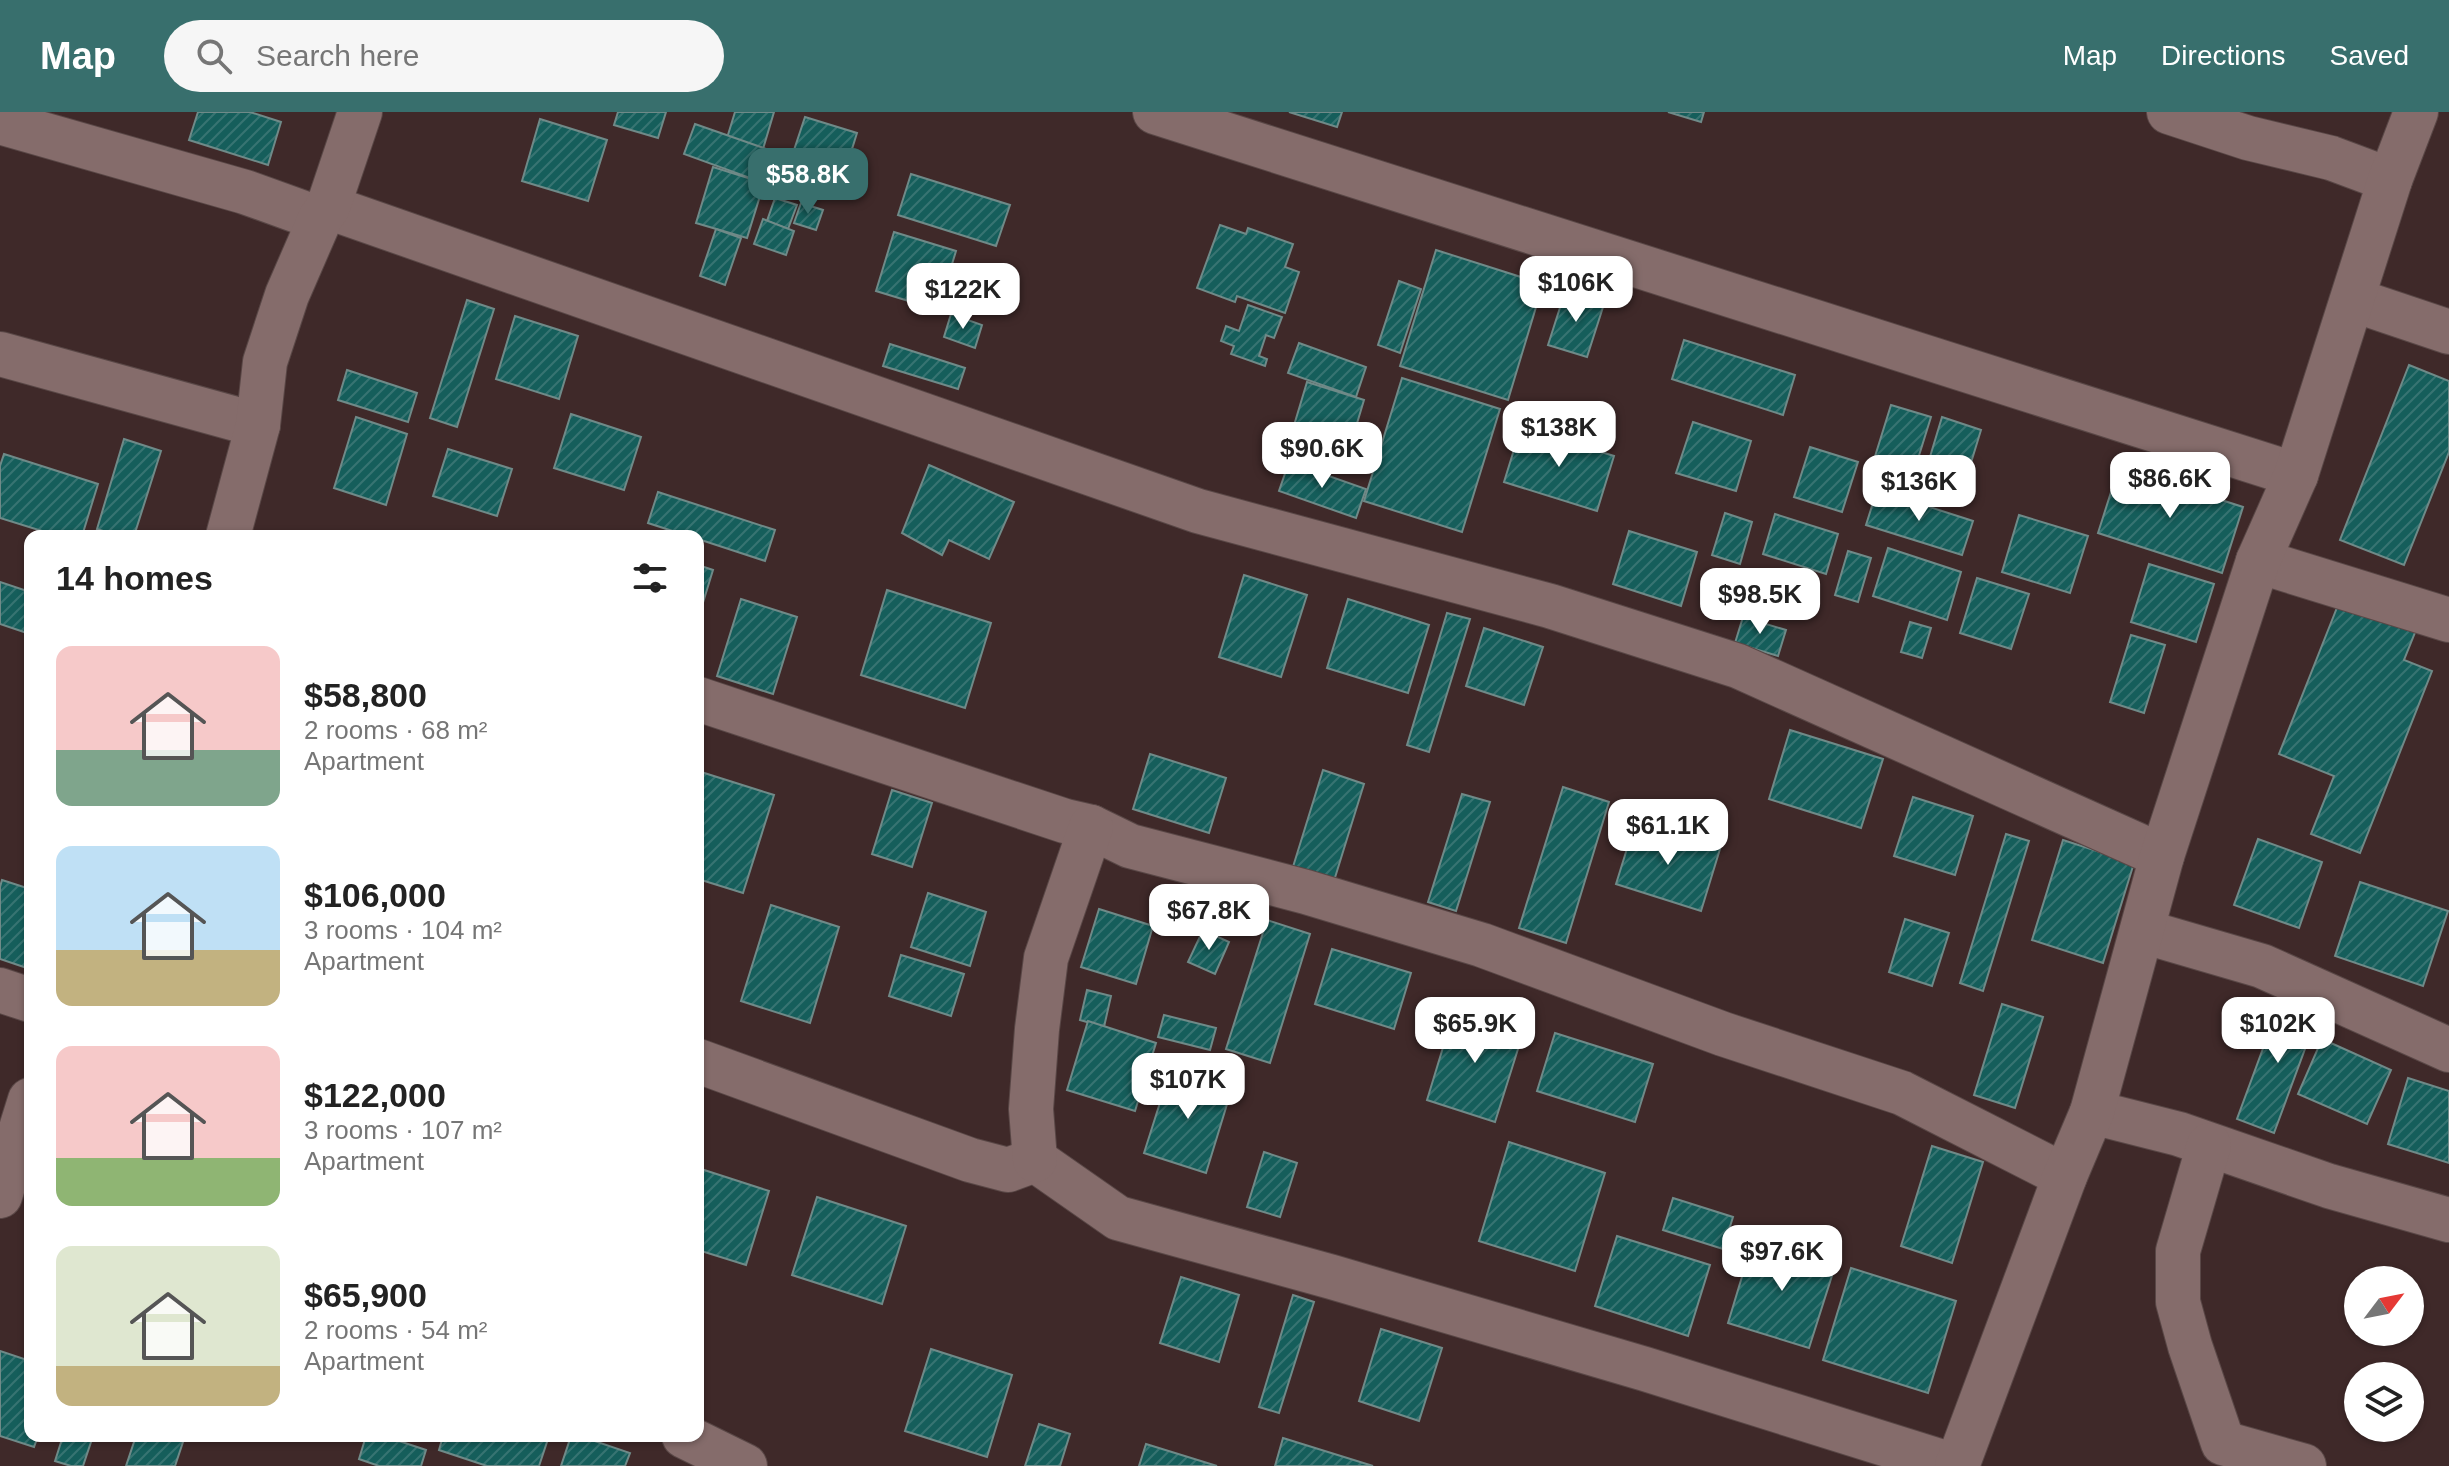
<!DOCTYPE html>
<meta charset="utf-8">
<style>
body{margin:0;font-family:Helvetica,sans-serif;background:#f6f6f6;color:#222;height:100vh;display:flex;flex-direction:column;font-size:30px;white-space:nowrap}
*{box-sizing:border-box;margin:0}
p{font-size:26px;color:#767676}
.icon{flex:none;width:44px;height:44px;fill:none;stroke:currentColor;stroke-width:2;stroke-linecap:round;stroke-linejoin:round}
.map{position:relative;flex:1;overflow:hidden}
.details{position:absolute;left:24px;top:418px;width:680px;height:912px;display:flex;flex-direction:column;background:#fff;border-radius:16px;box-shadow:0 2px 6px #0004}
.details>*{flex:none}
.needle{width:52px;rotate:58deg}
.fabs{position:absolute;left:2344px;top:1154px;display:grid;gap:16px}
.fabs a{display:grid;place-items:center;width:80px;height:80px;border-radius:50%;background:#fff;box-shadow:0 2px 6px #0004;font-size:40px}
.price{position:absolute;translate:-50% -68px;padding:0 18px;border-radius:16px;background:#fff;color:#222;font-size:26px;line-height:52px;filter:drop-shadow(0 2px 4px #0008)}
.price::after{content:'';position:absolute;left:50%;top:48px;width:24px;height:18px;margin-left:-12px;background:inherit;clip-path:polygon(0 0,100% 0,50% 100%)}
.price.current{background:#386f6d;color:#fff}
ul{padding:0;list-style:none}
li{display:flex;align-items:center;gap:24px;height:200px;padding:0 32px}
li span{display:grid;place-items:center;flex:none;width:224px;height:160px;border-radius:16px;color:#555}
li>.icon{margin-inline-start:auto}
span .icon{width:96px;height:96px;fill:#fffc;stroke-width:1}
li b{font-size:34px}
h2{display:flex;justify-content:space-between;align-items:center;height:96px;padding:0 32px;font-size:34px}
header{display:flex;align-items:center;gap:48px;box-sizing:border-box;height:112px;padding:0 40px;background:#386f6d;color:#fff}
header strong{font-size:38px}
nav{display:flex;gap:44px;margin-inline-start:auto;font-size:28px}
.search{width:560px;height:72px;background:#f6f6f6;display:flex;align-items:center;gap:20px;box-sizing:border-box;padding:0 28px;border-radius:44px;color:#767676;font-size:30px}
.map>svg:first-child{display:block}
.building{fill:url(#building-hatch);stroke:#6f8a88;stroke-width:2}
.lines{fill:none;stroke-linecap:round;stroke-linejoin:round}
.minor-casing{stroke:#594746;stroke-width:46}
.minor{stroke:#856c6b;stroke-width:44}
</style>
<header>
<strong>Map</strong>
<div class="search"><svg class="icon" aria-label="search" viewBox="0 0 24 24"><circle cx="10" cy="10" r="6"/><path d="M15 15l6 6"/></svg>Search here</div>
<nav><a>Map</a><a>Directions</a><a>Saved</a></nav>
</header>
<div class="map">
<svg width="2449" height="1354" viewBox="0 0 2449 1354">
<defs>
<pattern id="building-hatch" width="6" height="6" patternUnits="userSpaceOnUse" patternTransform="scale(2)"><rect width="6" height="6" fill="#155e5b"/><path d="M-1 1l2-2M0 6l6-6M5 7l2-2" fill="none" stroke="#377472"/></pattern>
</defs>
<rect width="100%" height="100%" fill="#3f2929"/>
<g class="building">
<polygon points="198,0 250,0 281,10 268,53 189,28"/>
<polygon points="618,0 666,0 658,26 614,13"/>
<polygon points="735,0 774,0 763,37 727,26"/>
<polygon points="1289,0 1342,0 1337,15"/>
<polygon points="1668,0 1704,0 1701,10"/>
<polygon points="805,5 857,21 843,66 790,50"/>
<polygon points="540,7 607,28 588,89 522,69"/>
<polygon points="695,12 775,40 764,71 684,42"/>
<polygon points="713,55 764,71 747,126 696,111"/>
<polygon points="911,62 1010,93 996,134 898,103"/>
<polygon points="775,86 797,93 788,117 767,109"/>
<polygon points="801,91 823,98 816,118 794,111"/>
<polygon points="763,107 794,119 786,143 754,132"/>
<polygon points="1220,113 1246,122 1248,116 1293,132 1285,155 1299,160 1285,201 1237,184 1235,190 1197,176"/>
<polygon points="716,117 741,126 725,173 700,164"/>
<polygon points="894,120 956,139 938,198 876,179"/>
<polygon points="1436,138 1543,172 1508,288 1400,254"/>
<polygon points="1399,169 1421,177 1400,241 1378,233"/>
<polygon points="1565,180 1604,192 1587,245 1548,233"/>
<polygon points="467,188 494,197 457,315 430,306"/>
<polygon points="1248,193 1282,205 1274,226 1266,223 1259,244 1267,247 1265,254 1231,242 1234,234 1221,229 1226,214 1239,219"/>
<polygon points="951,202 982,213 975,236 944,225"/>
<polygon points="515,204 578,224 559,287 496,267"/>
<polygon points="1684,228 1795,263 1783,303 1672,267"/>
<polygon points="1299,231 1366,255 1356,285 1288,261"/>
<polygon points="890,232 965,256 958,277 883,254"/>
<polygon points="2409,253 2449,269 2449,340 2404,453 2340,428"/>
<polygon points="347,258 417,281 408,310 338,288"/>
<polygon points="1402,266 1500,297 1462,420 1364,389"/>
<polygon points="1307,270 1364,288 1343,358 1286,340"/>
<polygon points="1891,293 1931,305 1912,366 1872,354"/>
<polygon points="571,302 641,325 624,378 554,356"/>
<polygon points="356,305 407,322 386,393 334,376"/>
<polygon points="1942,305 1981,318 1959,390 1920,378"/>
<polygon points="1693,310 1751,329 1736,379 1676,361"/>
<polygon points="1521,315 1614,344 1597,399 1504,370"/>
<polygon points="124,327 161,339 134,424 118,424 97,417"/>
<polygon points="1810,335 1858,350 1842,400 1794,385"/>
<polygon points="448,337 512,357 497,404 433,384"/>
<polygon points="4,342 98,372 82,424 58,424 0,406 0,354"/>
<polygon points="1289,350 1366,377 1356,406 1279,379"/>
<polygon points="929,353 1014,390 989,447 949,428 942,443 902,421"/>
<polygon points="2119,355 2243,395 2222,461 2098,421"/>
<polygon points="1877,378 1973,409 1962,443 1866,413"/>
<polygon points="658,380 775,418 765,449 698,427 698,424 688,424 648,411"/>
<polygon points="1725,401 1752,410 1740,452 1712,443"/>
<polygon points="1775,402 1838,422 1826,462 1763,442"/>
<polygon points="2019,403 2088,424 2070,481 2002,460"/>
<polygon points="1629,419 1697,440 1681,494 1613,472"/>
<polygon points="1888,436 1961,460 1947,508 1873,484"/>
<polygon points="1848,439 1871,446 1858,490 1835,483"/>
<polygon points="2149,452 2214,472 2196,530 2131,510"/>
<polygon points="698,453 713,458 698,507"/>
<polygon points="1244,463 1307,483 1281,565 1219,545"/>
<polygon points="1977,466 2029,482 2011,537 1960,521"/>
<polygon points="0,470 30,480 30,522 0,512"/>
<polygon points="887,478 991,511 965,596 861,563"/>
<polygon points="2342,483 2418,513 2404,548 2432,559 2360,741 2311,722 2334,664 2279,642"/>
<polygon points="741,487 797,505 773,582 717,564"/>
<polygon points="1348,487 1429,513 1408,581 1327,556"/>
<polygon points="1447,501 1470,507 1429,640 1407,633"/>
<polygon points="1743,505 1786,518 1778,544 1735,531"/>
<polygon points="1910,510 1931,516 1922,546 1901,540"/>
<polygon points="1484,516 1543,535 1524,593 1466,574"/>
<polygon points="2131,523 2165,533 2144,601 2110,590"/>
<polygon points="1790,618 1883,647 1861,716 1769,687"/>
<polygon points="1150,642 1226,666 1209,721 1133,697"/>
<polygon points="1323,658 1364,672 1333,772 1292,758"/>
<polygon points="698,659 774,683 743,781 698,767"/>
<polygon points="1563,675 1609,690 1566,831 1519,816"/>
<polygon points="892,678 932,691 912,755 872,742"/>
<polygon points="1462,682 1490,690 1456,799 1428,790"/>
<polygon points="1913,685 1973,704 1955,763 1894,744"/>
<polygon points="1635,711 1720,737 1701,799 1616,772"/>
<polygon points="2006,722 2029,729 1983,879 1960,871"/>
<polygon points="2258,727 2322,750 2299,816 2234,793"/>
<polygon points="2063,728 2134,751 2103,851 2032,828"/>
<polygon points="2,768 30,777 30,857 0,847 0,775"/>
<polygon points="2360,770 2448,799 2423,874 2335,844"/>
<polygon points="928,781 986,800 970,854 911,835"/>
<polygon points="771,793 839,815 810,911 741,889"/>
<polygon points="1099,797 1153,814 1136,872 1081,855"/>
<polygon points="1905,807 1949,821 1932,874 1889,860"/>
<polygon points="1267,808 1310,822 1270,951 1226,937"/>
<polygon points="1203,818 1229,830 1215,862 1188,850"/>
<polygon points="1332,837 1411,861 1394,917 1315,892"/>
<polygon points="901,843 964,862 951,904 889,884"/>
<polygon points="1087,878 1111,884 1104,915 1080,908"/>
<polygon points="2282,885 2319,899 2274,1021 2237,1007"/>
<polygon points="2002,892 2043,905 2015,996 1974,983"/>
<polygon points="1455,896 1524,918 1495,1010 1427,988"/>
<polygon points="1164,903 1216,916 1210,938 1158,925"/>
<polygon points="1088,909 1156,931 1135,999 1067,978"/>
<polygon points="1555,921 1653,952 1635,1010 1537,979"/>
<polygon points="2322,927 2391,958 2367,1012 2298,982"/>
<polygon points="1171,956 1232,976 1206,1061 1144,1041"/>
<polygon points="2408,966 2449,979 2449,1051 2388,1032"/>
<polygon points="1509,1030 1605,1061 1575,1159 1479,1129"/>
<polygon points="1932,1034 1983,1050 1952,1151 1901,1134"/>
<polygon points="1264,1040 1297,1051 1280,1105 1247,1095"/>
<polygon points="698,1056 769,1079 746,1153 698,1138"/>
<polygon points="817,1085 906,1114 882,1192 792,1163"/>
<polygon points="1673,1086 1733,1105 1723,1137 1663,1118"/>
<polygon points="1617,1124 1710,1153 1688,1224 1595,1194"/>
<polygon points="1754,1125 1836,1151 1809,1236 1728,1211"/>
<polygon points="1851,1156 1956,1189 1928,1281 1823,1248"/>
<polygon points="1181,1165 1239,1183 1219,1250 1160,1231"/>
<polygon points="1293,1183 1314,1190 1279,1301 1259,1295"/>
<polygon points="1381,1217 1442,1236 1419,1309 1359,1289"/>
<polygon points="931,1237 1012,1263 987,1345 905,1319"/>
<polygon points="0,1239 30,1249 30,1324 38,1324 34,1335 0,1324"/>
<polygon points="1039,1312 1070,1322 1060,1354 1025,1354"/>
<polygon points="63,1324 93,1324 83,1354 71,1354 55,1349"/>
<polygon points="136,1324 185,1324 175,1354 126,1354"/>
<polygon points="366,1324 384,1324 426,1338 421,1354 379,1354 359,1347"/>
<polygon points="443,1324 549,1324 539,1354 487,1354 439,1338"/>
<polygon points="571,1324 580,1324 630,1341 625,1354 561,1354"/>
<polygon points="1283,1326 1373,1354 1275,1354"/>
<polygon points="1146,1332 1217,1354 1139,1354"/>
</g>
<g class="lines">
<g class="minor-casing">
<g id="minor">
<polyline points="1155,0 2296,363"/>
<polyline points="2169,0 2248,26 2331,46 2390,68"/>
<polyline points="0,10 245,80 320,107"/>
<polyline points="328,95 1198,399 1550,494 1738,554 2162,744"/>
<polyline points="2354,188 2449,220"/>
<polyline points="0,242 258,313"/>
<polyline points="228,424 258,313 265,250 287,183 320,107 328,95 360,0"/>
<polyline points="2258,449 2449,508"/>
<polyline points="698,587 1065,709 1091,715 1130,734 1306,780 1482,833 1723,922 1902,981 2065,1064"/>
<polyline points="2142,819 2262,854 2449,938"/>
<polyline points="0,878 30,888"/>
<polyline points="698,949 970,1048 1008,1058 1035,1048 1118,1106 1332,1165 1645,1257 1955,1354"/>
<polyline points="2092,1000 2179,1022 2329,1074 2449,1108"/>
<polyline points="2209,1033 2178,1139 2178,1190 2190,1234 2223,1331 2304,1354"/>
<polyline points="1035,1048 1031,997 1037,917 1046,846 1091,715"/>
<polyline points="0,1084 30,988"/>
<polyline points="684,1324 745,1354"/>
<polyline points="1957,1354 2065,1064 2092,1000 2162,744 2258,449 2296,363 2390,68 2416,0"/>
</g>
</g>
<use href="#minor" class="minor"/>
</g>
</svg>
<div class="fabs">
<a><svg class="needle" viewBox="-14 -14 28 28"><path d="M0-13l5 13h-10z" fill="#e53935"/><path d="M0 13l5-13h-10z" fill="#767676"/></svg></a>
<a><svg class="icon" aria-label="layers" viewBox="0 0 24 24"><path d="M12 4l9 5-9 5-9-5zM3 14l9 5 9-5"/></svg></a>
</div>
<b class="price current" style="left:808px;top:104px">$58.8K</b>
<b class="price" style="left:1576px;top:212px">$106K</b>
<b class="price" style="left:963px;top:219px">$122K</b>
<b class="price" style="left:1559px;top:357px">$138K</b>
<b class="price" style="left:1322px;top:378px">$90.6K</b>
<b class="price" style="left:2170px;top:408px">$86.6K</b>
<b class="price" style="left:1919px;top:411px">$136K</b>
<b class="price" style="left:1760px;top:524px">$98.5K</b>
<b class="price" style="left:1668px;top:755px">$61.1K</b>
<b class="price" style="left:1209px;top:840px">$67.8K</b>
<b class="price" style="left:1475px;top:953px">$65.9K</b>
<b class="price" style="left:2278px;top:953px">$102K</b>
<b class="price" style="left:1188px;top:1009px">$107K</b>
<b class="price" style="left:1782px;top:1181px">$97.6K</b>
<section class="details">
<h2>14 homes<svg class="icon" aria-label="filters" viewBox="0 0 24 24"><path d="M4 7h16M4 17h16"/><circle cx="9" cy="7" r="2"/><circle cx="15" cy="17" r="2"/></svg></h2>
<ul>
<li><span style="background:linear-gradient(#f6c9c9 65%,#7fa58c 0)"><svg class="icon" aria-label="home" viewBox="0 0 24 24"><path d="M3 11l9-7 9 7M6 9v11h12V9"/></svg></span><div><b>$58,800</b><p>2 rooms · 68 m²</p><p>Apartment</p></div></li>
<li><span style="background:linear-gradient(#bfe0f5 65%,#c2b280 0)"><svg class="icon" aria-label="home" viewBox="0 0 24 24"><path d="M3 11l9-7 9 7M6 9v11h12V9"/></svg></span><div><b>$106,000</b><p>3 rooms · 104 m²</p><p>Apartment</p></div></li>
<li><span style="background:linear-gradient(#f6c9c9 70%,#8fb573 0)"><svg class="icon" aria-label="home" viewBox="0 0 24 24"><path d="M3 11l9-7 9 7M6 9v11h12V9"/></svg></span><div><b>$122,000</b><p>3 rooms · 107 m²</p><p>Apartment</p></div></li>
<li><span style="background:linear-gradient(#dfe7d0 75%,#c2b280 0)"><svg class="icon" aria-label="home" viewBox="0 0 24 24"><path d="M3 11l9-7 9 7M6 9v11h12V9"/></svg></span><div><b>$65,900</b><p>2 rooms · 54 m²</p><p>Apartment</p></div></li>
</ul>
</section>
</div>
